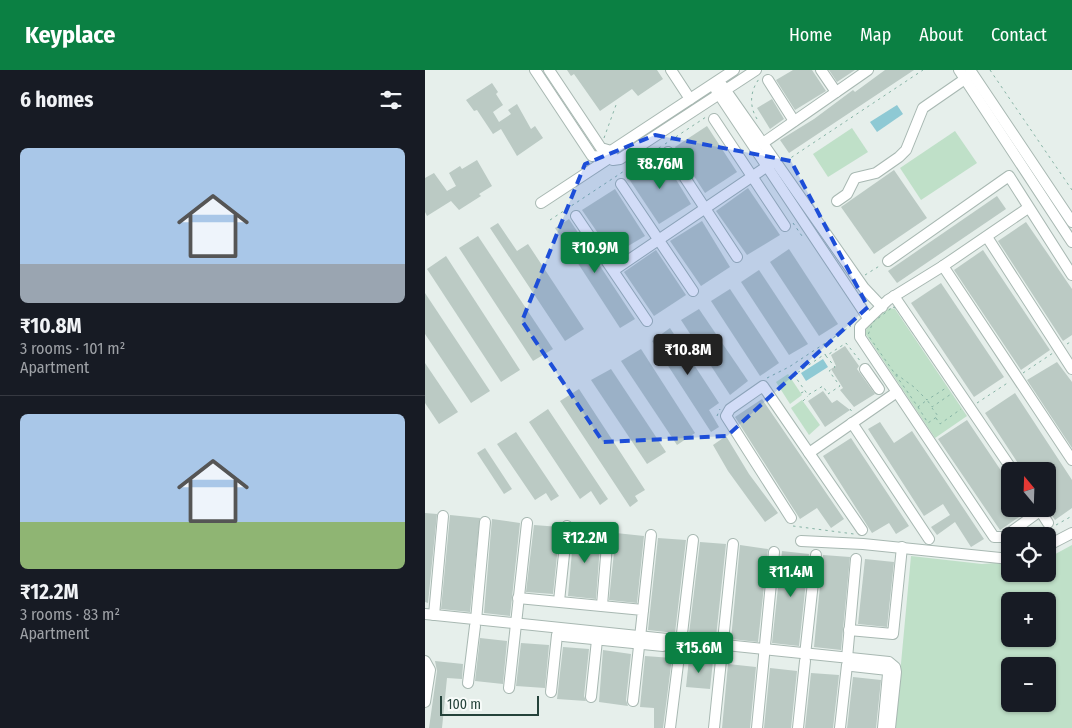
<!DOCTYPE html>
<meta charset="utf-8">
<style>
body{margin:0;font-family:"Fira Sans Condensed",sans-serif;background:#20242c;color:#f1f3f6;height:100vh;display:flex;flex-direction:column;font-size:19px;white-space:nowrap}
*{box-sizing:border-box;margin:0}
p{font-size:16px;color:#9ea1a6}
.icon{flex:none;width:28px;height:28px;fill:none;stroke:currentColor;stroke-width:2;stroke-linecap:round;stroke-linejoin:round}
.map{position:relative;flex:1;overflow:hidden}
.details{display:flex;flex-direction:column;background:#171b24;width:425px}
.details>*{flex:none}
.needle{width:32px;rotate:341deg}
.tools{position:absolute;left:576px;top:392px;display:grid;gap:10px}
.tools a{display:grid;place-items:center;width:55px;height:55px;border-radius:8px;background:#171b24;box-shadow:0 1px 4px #0004;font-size:25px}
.scale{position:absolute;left:15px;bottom:12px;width:99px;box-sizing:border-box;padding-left:5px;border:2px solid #24423a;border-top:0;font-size:14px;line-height:18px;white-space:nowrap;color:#24423a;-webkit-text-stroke:4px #f7fbf9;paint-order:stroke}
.price{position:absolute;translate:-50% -42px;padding:0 11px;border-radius:5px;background:#0b8043;color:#fff;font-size:16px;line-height:32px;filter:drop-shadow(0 1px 2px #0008)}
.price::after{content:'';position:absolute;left:50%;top:30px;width:15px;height:11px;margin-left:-8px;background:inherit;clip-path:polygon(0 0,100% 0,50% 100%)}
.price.selected{background:#222;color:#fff}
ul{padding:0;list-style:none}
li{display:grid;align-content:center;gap:10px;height:265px;padding:0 20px}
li+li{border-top:1px solid #363941}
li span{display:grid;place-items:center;height:155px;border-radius:8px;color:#555}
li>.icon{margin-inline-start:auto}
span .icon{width:90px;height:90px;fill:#fffc;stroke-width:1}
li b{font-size:21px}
h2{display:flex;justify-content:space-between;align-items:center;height:60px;padding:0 20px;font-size:21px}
header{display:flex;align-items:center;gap:30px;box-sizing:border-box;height:70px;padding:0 25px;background:#0b8043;color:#fff}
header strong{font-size:24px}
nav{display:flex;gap:28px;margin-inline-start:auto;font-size:18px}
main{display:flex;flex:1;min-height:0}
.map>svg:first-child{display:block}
.green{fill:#bfe0c8;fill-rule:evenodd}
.water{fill:#8ec9d4}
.building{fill:#bbcac4}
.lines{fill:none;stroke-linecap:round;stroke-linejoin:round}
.minor-casing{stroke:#a8b8b2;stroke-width:12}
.path{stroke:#86b3a5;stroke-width:1;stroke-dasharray:2.5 4;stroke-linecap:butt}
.minor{stroke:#fff;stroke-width:10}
.marked{fill:#1d4ed8;fill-opacity:0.2;stroke:#1d4ed8;stroke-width:4;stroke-dasharray:10 6;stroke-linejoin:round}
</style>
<header>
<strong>Keyplace</strong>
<nav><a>Home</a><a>Map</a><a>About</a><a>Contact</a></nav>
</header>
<main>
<section class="details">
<h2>6 homes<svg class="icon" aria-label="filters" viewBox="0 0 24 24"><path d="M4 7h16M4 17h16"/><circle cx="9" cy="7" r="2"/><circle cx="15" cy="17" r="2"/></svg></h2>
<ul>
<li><span style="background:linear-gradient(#a9c7e8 75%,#9aa5b1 0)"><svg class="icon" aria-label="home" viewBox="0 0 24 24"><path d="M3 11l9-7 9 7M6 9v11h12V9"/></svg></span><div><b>₹10.8M</b><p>3 rooms · 101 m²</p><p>Apartment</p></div></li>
<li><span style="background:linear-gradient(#a9c7e8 70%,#8fb573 0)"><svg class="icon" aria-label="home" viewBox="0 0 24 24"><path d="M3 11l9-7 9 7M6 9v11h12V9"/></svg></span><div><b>₹12.2M</b><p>3 rooms · 83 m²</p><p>Apartment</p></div></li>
</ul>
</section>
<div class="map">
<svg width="647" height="658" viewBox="0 0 647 658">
<rect width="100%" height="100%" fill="#e6efeb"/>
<g class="green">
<polygon points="427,58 443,82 403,107 388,84"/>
<polygon points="530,61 552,93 496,130 475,98"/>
<polygon points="464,238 470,239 542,346 510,368 440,263 444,252"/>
<polygon points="363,304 377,325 365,334 351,312"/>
<polygon points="377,330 395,355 384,365 366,338"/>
<path d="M647 475V658H470L486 486 557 494 585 492V504H622L623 488ZM585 531H622V569H585ZM585 596H622V634H585Z"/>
</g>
<g class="water">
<polygon points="472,35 478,44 452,62 445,52"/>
<polygon points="398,289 403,297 381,311 376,303"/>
</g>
<g class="building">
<polygon points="142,0 232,0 238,9 213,26 207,19 175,41 149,4 146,6"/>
<polygon points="368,0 387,0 401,21 370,40 351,10"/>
<polygon points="404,0 430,0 412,12"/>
<polygon points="460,0 489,0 364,83 355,70 389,49 428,20 430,22"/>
<polygon points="67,13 73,22 71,24 78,35 68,42 74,52 86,44 83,40 92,34 106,59 110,56 118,68 92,86 76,59 68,64 52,40 49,41 41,30"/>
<polygon points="347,29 359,49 345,59 332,38"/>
<polygon points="282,56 312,102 280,123 250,77"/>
<polygon points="236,85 266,134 234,154 204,109"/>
<polygon points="52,90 67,116 54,124 56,126 34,140 26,131 2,146 0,142 0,108 9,103 22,121 31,116 24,103 35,96 37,99"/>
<polygon points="469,100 502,148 449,184 416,137"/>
<polygon points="323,118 355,165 322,185 291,141"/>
<polygon points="190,119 220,166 188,185 157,140"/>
<polygon points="572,126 581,139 472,213 463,201"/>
<polygon points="144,149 210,249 195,258 130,158"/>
<polygon points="277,151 305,197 276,216 245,171"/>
<polygon points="601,152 647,219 647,265 638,271 573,171"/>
<polygon points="73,153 92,181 103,174 159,259 140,271 65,158"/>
<polygon points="53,166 128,279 108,291 34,178"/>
<polygon points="364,179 413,254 394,266 345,192"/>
<polygon points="231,180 261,225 229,246 199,202"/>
<polygon points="558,180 625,280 596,300 529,200"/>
<polygon points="21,186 95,300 76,312 2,199"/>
<polygon points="334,200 383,274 364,285 316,212"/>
<polygon points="516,213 579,307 549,327 486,233"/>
<polygon points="305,219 354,293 335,306 286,231"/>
<polygon points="0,223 65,321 46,333 0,264"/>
<polygon points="274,239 323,311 305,325 256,250"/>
<polygon points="245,258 294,333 284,340 294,357 286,362 227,271"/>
<polygon points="420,276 434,296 432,299 450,324 429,337 415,320 418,318 406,299 411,296 406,285"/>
<polygon points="216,279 270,363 252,375 196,291"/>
<polygon points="632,292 647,312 647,378 602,310"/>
<polygon points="0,293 33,342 14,354 0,333"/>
<polygon points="186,299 241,382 222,394 166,310"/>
<polygon points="154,319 220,420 210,426 213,431 205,437 135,331"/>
<polygon points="398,321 407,333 412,330 425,340 400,357 383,331"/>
<polygon points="590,323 647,410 647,438 630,450 622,438 622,394 611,401 598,401 560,343"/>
<polygon points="337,329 419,449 406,458 392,438 375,449 310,347"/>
<polygon points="123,339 183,429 175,435 166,421 155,429 104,352"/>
<polygon points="542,350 585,414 585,439 606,439 575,460 513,369"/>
<polygon points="455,352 469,373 487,361 559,469 546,477 530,452 512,465 506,457 525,445 518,434 499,446 443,359"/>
<polygon points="91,362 134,426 126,431 121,423 110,430 72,374"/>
<polygon points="301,366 324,404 353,443 340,452 303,401 288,375"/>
<polygon points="426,368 484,456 471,464 464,453 447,463 398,386"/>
<polygon points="60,378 87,419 79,424 52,383"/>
<polygon points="0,443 12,444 3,533 0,532"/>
<polygon points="25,445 55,448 45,542 16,539"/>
<polygon points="67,449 95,453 85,546 59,543"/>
<polygon points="109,455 135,457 128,524 101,522"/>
<polygon points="149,459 176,462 171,529 143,526"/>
<polygon points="191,463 219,466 212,533 184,530"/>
<polygon points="233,468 261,470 250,563 223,560"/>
<polygon points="275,472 301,474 291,567 264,564"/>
<polygon points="315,475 343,479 333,572 306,569"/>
<polygon points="357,481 384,484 374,576 347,573"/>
<polygon points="398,485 425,487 416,580 389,577"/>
<polygon points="440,489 469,492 462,557 433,554"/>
<polygon points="55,568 82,571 78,614 50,611"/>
<polygon points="96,573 124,575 120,618 91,616"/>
<polygon points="138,577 164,579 159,626 161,631 132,629"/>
<polygon points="178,580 206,584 201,630 203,636 174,632"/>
<polygon points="220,586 247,588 238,658 229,658 229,638 215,637"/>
<polygon points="264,589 288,591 285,619 261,617"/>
<polygon points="10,591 38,594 37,609 22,608 17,658 4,658 12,601"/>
<polygon points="303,594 331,597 325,658 297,658"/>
<polygon points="345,598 372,601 366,658 339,658"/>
<polygon points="386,603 414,605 408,658 380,658"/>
<polygon points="428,607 456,610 451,658 422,658"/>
</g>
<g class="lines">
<g class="minor-casing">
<g id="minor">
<polyline points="110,0 167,86 186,87"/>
<polyline points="124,0 176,78 186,81"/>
<polyline points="246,0 265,29"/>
<polyline points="309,0 186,81 188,90 195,89 331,0"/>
<polyline points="396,0 411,22"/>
<polyline points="534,0 647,172"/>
<polyline points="545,0 647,152"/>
<polyline points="343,10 369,51"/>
<polyline points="297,15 439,218 457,237"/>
<polyline points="291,20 443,248"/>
<polyline points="289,49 360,156"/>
<polyline points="338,73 443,0"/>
<polyline points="243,82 312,187"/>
<polyline points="196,114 268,221"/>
<polyline points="412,131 422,124 430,108 451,103 474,87 481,80 498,38 540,9"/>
<polyline points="116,133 186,87"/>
<polyline points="603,138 518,196 463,230 435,257 435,267 569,467 579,467 615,441"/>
<polyline points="151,146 222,251"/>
<polyline points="562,167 647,299"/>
<polyline points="463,191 584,106 647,205"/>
<polyline points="518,196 647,390"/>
<polyline points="189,200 347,93"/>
<polyline points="469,226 588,401"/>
<polyline points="440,299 454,319"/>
<polyline points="427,353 504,469"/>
<polyline points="384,383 472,322"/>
<polyline points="614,439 623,453"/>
<polyline points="366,448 301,346 305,339 338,316 437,460"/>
<polyline points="376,471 438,474 585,489"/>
<polyline points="622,476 647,463"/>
<polyline points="93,528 218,540 208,631"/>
<polyline points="134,531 142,456"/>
<polyline points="177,535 183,463"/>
<polyline points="218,540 226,465"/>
<polyline points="0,544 464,592 470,597 471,602 465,658"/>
<polyline points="9,545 18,446"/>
<polyline points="51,550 60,452"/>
<polyline points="424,560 468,564 477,477"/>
<polyline points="138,566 238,576"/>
<polyline points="256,572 268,470"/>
<polyline points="380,585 391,485"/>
<polyline points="422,588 431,489"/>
<polyline points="0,591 5,600 0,632"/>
<polyline points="427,596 463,600"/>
<polyline points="43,613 50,556"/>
<polyline points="84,618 102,453"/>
<polyline points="126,622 132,565"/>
<polyline points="166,627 172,570"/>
<polyline points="245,658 255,578"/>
<polyline points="289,658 308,474"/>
<polyline points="332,658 349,482"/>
<polyline points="373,658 380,591"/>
<polyline points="415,658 422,595"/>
<polyline points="458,658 464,593"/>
</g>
</g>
<g class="path">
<polyline points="565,0 647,120"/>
<path d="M332 49C324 36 325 21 334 9"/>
<polyline points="179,68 191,35"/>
<polyline points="240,74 281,47"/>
<polyline points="361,91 498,0"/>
<polyline points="125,150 237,76"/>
<polyline points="368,153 377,166"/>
<polyline points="440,205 456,195"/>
<polygon points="468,237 472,239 529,322 507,337 502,330 493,337 443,265 448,252"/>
<polyline points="642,274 647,271"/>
<polyline points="401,286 410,297 404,301 415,316 403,324 398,316 383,325 369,305 400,284 401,286 421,273 436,292"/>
<polyline points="598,303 628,283"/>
<polyline points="471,304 489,317 502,330 521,318"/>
<polyline points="342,308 364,297 426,256"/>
<polyline points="376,323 380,321"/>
<polyline points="378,331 383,326"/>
<polyline points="552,333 584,312"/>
<polyline points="493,337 503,353 513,346 507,338"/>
<polyline points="425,339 428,343"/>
<polyline points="292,346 295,339"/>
<polyline points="511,348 515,354 536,339"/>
<polyline points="631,455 647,446"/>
<polyline points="368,456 429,464"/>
<polyline points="614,466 622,461"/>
</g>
<use href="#minor" class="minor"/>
</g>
<path class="marked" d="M230 65 366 91 443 237 302 366 178 372 97 251 160 94Z"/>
</svg>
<div class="tools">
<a><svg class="needle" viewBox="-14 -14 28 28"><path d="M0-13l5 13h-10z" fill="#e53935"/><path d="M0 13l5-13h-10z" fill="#9ea1a6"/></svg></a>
<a><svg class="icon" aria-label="locate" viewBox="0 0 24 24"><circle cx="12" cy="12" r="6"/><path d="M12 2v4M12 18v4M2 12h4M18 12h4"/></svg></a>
<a>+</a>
<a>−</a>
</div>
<div class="scale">100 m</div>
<b class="price" style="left:235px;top:120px">₹8.76M</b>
<b class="price" style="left:170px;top:204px">₹10.9M</b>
<b class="price selected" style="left:263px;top:306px">₹10.8M</b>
<b class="price" style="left:160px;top:494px">₹12.2M</b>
<b class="price" style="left:366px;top:528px">₹11.4M</b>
<b class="price" style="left:274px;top:604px">₹15.6M</b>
</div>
</main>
